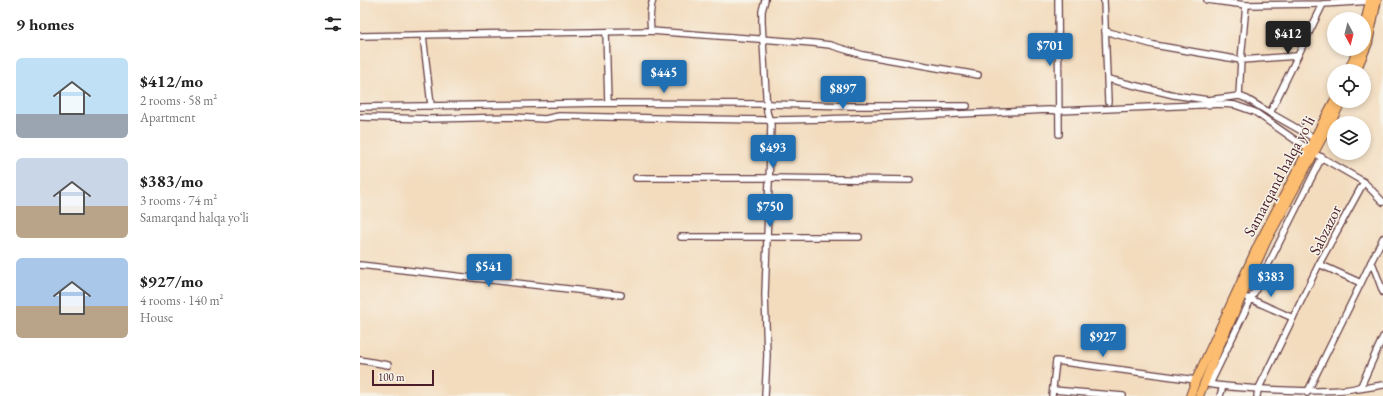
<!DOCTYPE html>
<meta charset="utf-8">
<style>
body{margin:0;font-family:"EB Garamond",serif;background:#f6f6f6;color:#222;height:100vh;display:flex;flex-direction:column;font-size:15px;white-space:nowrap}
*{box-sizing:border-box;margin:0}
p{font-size:13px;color:#767676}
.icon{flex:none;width:22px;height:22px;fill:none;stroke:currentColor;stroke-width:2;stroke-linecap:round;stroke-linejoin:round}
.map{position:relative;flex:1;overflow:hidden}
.drawer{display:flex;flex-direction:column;background:#fff;width:360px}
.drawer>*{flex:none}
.needle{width:26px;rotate:173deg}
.controls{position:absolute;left:967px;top:12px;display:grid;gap:8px}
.controls a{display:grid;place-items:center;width:44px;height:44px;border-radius:50%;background:#fff;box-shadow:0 2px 6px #0003;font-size:20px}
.scale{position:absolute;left:12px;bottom:10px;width:62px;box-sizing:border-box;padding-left:4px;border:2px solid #4a1f2b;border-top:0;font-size:11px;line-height:14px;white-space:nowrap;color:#4a1f2b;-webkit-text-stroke:3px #f7f3e8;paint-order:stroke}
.price{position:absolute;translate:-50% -34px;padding:0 9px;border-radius:4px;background:#1f6fb2;color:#fff;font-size:13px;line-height:26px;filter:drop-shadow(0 1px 2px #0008)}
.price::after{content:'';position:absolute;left:50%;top:24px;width:12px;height:9px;margin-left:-6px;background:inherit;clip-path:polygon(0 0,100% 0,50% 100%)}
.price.on{background:#222;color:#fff}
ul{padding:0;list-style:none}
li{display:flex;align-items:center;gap:12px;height:100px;padding:0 16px}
li span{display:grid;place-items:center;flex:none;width:112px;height:80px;border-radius:6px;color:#555}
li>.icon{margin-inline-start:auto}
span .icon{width:48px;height:48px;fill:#fffc;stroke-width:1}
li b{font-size:17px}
h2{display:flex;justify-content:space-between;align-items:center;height:48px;padding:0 16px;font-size:17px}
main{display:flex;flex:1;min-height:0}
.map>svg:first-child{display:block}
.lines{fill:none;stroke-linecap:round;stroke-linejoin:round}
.minor-casing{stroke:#633b41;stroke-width:8}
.highway-casing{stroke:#633b41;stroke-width:10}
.minor{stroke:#fff;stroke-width:5.5}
.highway{stroke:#fcbd6f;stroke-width:8}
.labels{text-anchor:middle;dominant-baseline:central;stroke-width:3;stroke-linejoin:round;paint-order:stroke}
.street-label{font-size:16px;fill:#4a1f2b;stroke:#f7f3e8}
</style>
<main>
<section class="drawer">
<h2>9 homes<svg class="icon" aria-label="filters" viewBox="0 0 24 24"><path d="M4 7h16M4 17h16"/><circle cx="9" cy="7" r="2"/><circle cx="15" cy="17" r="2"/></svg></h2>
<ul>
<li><span style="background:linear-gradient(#bfe0f5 70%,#9aa5b1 0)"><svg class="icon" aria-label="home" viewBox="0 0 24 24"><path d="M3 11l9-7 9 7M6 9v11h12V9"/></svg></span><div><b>$412/mo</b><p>2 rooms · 58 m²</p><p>Apartment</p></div></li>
<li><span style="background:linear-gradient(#c9d6e8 60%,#b9a48a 0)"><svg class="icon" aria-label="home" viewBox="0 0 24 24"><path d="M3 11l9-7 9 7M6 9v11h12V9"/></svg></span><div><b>$383/mo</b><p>3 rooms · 74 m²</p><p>Samarqand halqa yoʻli</p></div></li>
<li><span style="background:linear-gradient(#a9c7e8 60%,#b9a48a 0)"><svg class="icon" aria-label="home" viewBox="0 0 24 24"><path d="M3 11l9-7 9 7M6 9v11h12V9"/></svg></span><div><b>$927/mo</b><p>4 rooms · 140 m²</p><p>House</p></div></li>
</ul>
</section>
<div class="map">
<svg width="1023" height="396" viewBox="0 0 1023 396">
<rect width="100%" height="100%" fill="#f7f3e8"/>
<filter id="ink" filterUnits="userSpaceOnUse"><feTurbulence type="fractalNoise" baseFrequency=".025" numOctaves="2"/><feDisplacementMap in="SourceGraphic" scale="8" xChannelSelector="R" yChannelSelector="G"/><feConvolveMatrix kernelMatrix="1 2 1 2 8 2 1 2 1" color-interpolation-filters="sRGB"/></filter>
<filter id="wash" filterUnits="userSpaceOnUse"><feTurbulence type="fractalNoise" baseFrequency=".012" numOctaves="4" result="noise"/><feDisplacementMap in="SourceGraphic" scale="16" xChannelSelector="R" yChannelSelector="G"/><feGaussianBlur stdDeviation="0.9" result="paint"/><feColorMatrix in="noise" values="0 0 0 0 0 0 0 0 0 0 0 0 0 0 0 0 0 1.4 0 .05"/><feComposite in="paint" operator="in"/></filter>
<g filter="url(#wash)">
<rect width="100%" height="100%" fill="#f3dcbe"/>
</g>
<g filter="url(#ink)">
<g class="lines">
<g class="minor-casing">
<g id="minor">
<polyline points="698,0 699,134"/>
<polyline points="744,0 748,102"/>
<polyline points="847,0 886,5 963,4 1012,1"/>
<path d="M291 31C290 21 289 10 293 0"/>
<polyline points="745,31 794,45 881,60 937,56"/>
<polyline points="246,32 248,103"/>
<polyline points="63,35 71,105"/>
<polyline points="0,36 291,31 453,43 470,45 503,55 618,75"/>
<polyline points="748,79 814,95 848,100 879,96 887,99 910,113 954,138"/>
<polyline points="879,96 881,60 886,5"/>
<polyline points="0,107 248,103 407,104 492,106 607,106"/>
<polyline points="910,113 963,4"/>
<path d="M0 117 69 119 153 117 185 119 199 116C270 117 341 120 411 120 505 119 597 114 690 110L699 111 862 104 875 105 895 112 948 149"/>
<polyline points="959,156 1004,182 1023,202"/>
<polyline points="276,178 410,178 550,180"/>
<polyline points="1004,182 959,264 1001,283 1011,262 1013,265 1023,292"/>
<polyline points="321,237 499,237"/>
<polyline points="1011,262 1023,238"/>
<polyline points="0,265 261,295"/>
<polyline points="888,298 933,318"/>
<polyline points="0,360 28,365"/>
<path d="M848 384C874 388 983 396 1001 386L1023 337"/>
<polyline points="850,384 891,299 962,157"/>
<polyline points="998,389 1023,385"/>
<polyline points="693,390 763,396"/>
<polyline points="947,393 1001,283"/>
<polyline points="405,396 407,355 405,295 411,125 407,112 402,23 402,11 405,0"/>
<polyline points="692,396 696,361 836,380"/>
<polyline points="860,396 863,386"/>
<polyline points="897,396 898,390 959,264"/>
</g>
</g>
<g class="highway-casing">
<g id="highway">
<polyline points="1004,28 1010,0"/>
<polyline points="988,71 998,49"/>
<polyline points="996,71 1008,43 1017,0"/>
<polyline points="830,396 836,380 899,243 974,101"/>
<polyline points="839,396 858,349 907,240 982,101"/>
</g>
</g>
<use href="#minor" class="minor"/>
<use href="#highway" class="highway"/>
</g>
</g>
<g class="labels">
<g class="street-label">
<text transform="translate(919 176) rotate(-62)">Samarqand halqa yoʻli</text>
<text transform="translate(965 230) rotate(-64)">Sabzazor</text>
</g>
</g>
</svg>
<div class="controls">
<a><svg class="needle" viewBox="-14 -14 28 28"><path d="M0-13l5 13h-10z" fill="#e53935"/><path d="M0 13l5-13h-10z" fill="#767676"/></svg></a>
<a><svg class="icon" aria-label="locate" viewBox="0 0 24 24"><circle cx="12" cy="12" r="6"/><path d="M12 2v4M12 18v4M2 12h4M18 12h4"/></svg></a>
<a><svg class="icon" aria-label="layers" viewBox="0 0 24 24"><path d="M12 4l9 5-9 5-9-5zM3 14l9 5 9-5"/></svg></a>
</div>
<div class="scale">100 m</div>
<b class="price on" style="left:928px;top:55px">$412</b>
<b class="price" style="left:690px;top:67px">$701</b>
<b class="price" style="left:304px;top:94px">$445</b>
<b class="price" style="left:483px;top:110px">$897</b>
<b class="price" style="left:413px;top:169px">$493</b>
<b class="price" style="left:410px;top:228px">$750</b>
<b class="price" style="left:129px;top:288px">$541</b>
<b class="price" style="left:911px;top:298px">$383</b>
<b class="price" style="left:743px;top:358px">$927</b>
</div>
</main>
